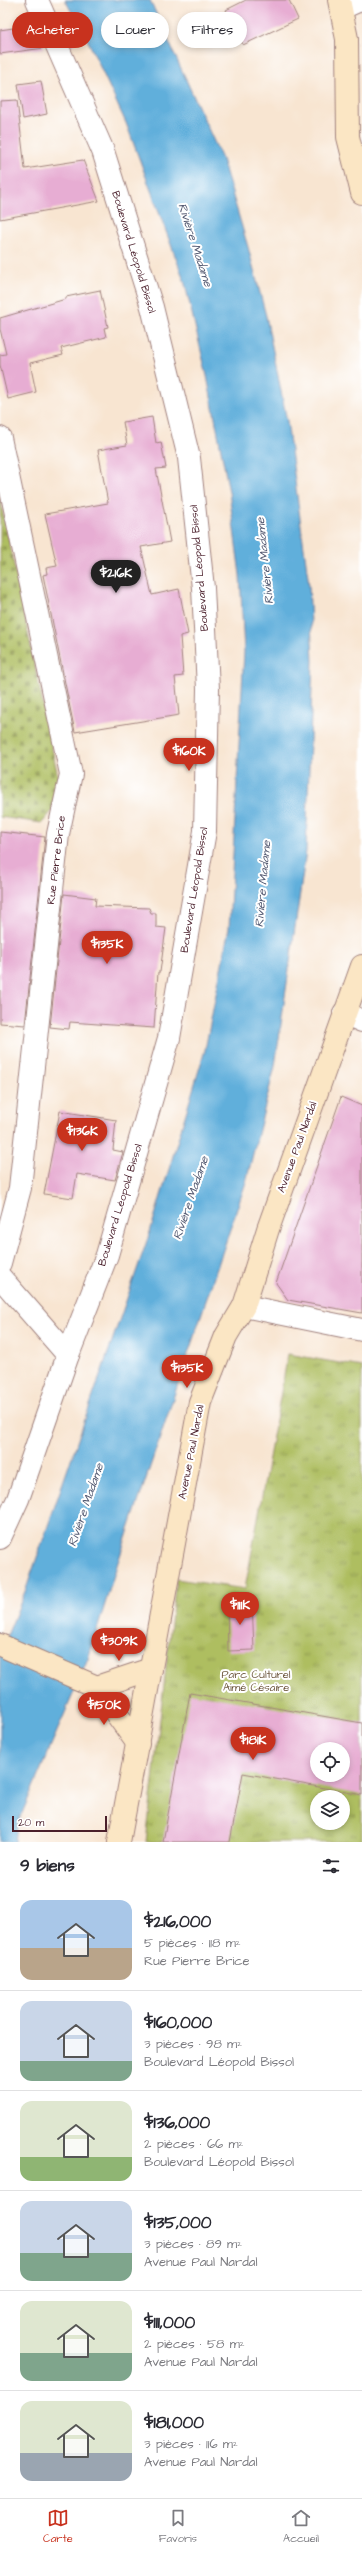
<!DOCTYPE html>
<html lang="fr">
<meta charset="utf-8">
<style>
body{margin:0;font-family:"Architects Daughter",sans-serif;background:#f7f7f7;color:#2b2b33;height:100vh;display:flex;flex-direction:column;font-size:15px;white-space:nowrap}
*{box-sizing:border-box;margin:0}
p{font-size:13px;color:#7c7c81}
.icon{flex:none;width:22px;height:22px;fill:none;stroke:currentColor;stroke-width:2;stroke-linecap:round;stroke-linejoin:round}
.map{position:relative;height:1842px;overflow:hidden}
.side{display:flex;flex-direction:column;background:#fff;flex:1}
.side>*{flex:none}
.guide{position:absolute;left:12px;top:12px;width:338px;height:36px;display:flex;gap:8px}
.controls{position:absolute;left:310px;top:1742px;display:grid;gap:8px}
.controls a{display:grid;place-items:center;width:40px;height:40px;border-radius:50%;background:#fff;box-shadow:0 2px 6px #0003;font-size:20px}
.scale{position:absolute;left:12px;bottom:10px;width:95px;box-sizing:border-box;padding-left:4px;border:2px solid #4a1f2b;border-top:0;font-size:11px;line-height:14px;white-space:nowrap;color:#4a1f2b;-webkit-text-stroke:3px #fff;paint-order:stroke}
.price{position:absolute;translate:-50% -34px;padding:0 9px;border-radius:14px;background:#c8321e;color:#fff;font-size:13px;line-height:26px;filter:drop-shadow(0 1px 2px #0008)}
.price::after{content:'';position:absolute;left:50%;top:24px;width:12px;height:9px;margin-left:-6px;background:inherit;clip-path:polygon(0 0,100% 0,50% 100%)}
.price.selected{background:#222;color:#fff}
ul{padding:0;list-style:none}
li{display:flex;align-items:center;gap:12px;height:100px;padding:0 20px}
li+li{border-top:1px solid #e1e1e2}
li span{display:grid;place-items:center;flex:none;width:112px;height:80px;border-radius:12px;color:#555}
li>.icon{margin-inline-start:auto}
span .icon{width:48px;height:48px;fill:#fffc;stroke-width:1}
li b{font-size:17px}
h2{display:flex;justify-content:space-between;align-items:center;height:48px;padding:0 20px;font-size:17px}
.chip{padding:0 14px;border-radius:18px;background:#fff;box-shadow:0 2px 6px #0003;font-size:14px;line-height:36px}
.chip.selected{background:#c8321e;color:#fff}
.tabs{display:flex;justify-content:space-around;align-items:center;height:56px;border-top:1px solid #e1e1e2;background:#fff;font-size:11px;color:#7c7c81}
.tabs a{display:grid;justify-items:center;gap:2px}
.tabs .selected{color:#c8321e}
.map>svg:first-child{display:block}
.cemetery{fill:url(#cemetery-stones);stroke:#7c6e46}
.park{fill:url(#park-tufts);stroke:#7c6e46;fill-rule:evenodd}
.water{fill:#61afdb;stroke:#566783}
.building{fill:#e7add3;fill-rule:evenodd}
.lines{fill:none;stroke-linecap:round;stroke-linejoin:round}
.street-casing{stroke:#a1827e;stroke-width:24}
.secondary-casing{stroke:#a1827e;stroke-width:24}
.street{stroke:#fff;stroke-width:22}
.secondary{stroke:#fbe6c4;stroke-width:22}
.labels{text-anchor:middle;dominant-baseline:central;stroke-width:4;stroke-linejoin:round;paint-order:stroke}
.street-label{font-size:11px;fill:#4a1f2b;stroke:#fff}
.park-label{font-size:11px;fill:#6d573e;stroke:#fff}
.water-label{font-size:12px;font-style:italic;fill:#535971;stroke:#fff}
</style>
<div class="map">
<svg width="362" height="1842" viewBox="0 0 362 1842">
<defs>
<pattern id="cemetery-stones" width="16" height="16" patternUnits="userSpaceOnUse"><rect width="16" height="16" fill="#aebe61"/><path d="M2 7V4a2 2 0 0 1 4 0v3zM10 15v-3a2 2 0 0 1 4 0v3z" fill="#909a50"/></pattern>
<pattern id="park-tufts" width="24" height="20" patternUnits="userSpaceOnUse"><rect width="24" height="20" fill="#aebe61"/><path d="M3 7l-1-3M5 7V3M7 7l1-3M15 17l-1-3M17 17v-4M19 17l1-3" fill="none" stroke="#909a50"/></pattern>
</defs>
<rect width="100%" height="100%" fill="#fff"/>
<filter id="ink" filterUnits="userSpaceOnUse"><feTurbulence type="fractalNoise" baseFrequency=".025" numOctaves="2"/><feDisplacementMap in="SourceGraphic" scale="8" xChannelSelector="R" yChannelSelector="G"/><feConvolveMatrix kernelMatrix="1 2 1 2 8 2 1 2 1" color-interpolation-filters="sRGB"/></filter>
<filter id="wash" filterUnits="userSpaceOnUse"><feTurbulence type="fractalNoise" baseFrequency=".012" numOctaves="4" result="noise"/><feDisplacementMap in="SourceGraphic" scale="16" xChannelSelector="R" yChannelSelector="G"/><feGaussianBlur stdDeviation="0.9" result="paint"/><feColorMatrix in="noise" values="0 0 0 0 0 0 0 0 0 0 0 0 0 0 0 0 0 1.4 0 .05"/><feComposite in="paint" operator="in"/></filter>
<g filter="url(#wash)">
<rect width="100%" height="100%" fill="#f8e5d1"/>
<polygon class="cemetery" points="0,498 58,777 52,811 42,823 0,817"/>
<path class="park" d="M288 1354 362 1367V1842H146L176 1579 245 1589ZM317 1749H343V1775H317ZM317 1797H343V1823H317Z"/>
<polygon class="water" points="65,0 150,0 222,159 248,247 266,316 287,421 309,585 313,661 306,851 275,1066 246,1182 118,1562 88,1659 17,1825 15,1842 0,1842 0,1653 26,1589 150,1232 205,1050 229,928 244,652 240,575 229,492 207,376 184,280 126,123 89,43"/>
<g id="blocks">
<g class="building">
<polygon points="246,0 289,0 298,19 243,45 226,10"/>
<polygon points="13,28 36,28 44,48 0,54 0,30"/>
<polygon points="63,28 73,28 74,44 70,45"/>
<polygon points="41,81 47,114 23,119 18,84"/>
<polygon points="17,100 25,169 83,160 99,201 0,219 0,101"/>
<polygon points="100,290 108,327 104,328 106,337 61,348 63,355 30,363 36,392 8,399 0,365 0,355 6,354 0,329 0,318 66,299 66,297"/>
<polygon points="152,417 156,443 161,442 166,468 156,469 170,542 141,547 152,595 179,589 188,634 180,636 183,676 175,677 179,715 75,732 43,575 47,574 46,568 57,566 45,514 108,503 98,450 127,445 123,422"/>
<polygon points="0,832 45,837 25,1025 0,1023"/>
<polygon points="64,894 96,898 95,906 149,908 151,913 156,913 156,927 166,928 160,972 158,972 154,1028 70,1022 69,1029 50,1027"/>
<polygon points="341,1097 362,1106 362,1313 288,1300 276,1283"/>
<polygon points="60,1111 116,1120 113,1150 123,1152 115,1180 77,1174 73,1198 44,1194"/>
<polygon points="252,1600 254,1650 228,1651 227,1602"/>
<path d="M190 1693 362 1723V1795L243 1773 230 1842H163ZM317 1749H343V1775H317Z"/>
</g>
</g>
</g>
<g filter="url(#ink)">
<use href="#blocks" fill-opacity="0" stroke="#a1827e" stroke-width="1"/>
<g class="lines">
<g class="street-casing">
<g id="street">
<polyline points="342,8 360,0"/>
<polyline points="0,438 71,774 58,834 20,1188 0,1263"/>
<polyline points="344,1013 362,1021"/>
<polyline points="0,1277 68,1355"/>
<polyline points="244,1306 362,1330"/>
<polyline points="0,1538 18,1499 68,1355 107,1255 169,1038 205,831 208,689 203,588 189,458 152,307 103,151 37,0"/>
</g>
</g>
<g class="secondary-casing">
<g id="secondary">
<polyline points="339,0 347,39 348,137 362,193"/>
<polyline points="0,1645 97,1687 138,1744"/>
<polyline points="97,1687 151,1669"/>
<polyline points="119,1842 200,1402 226,1336 244,1306 268,1229 362,966"/>
</g>
</g>
<use href="#street" class="street"/>
<use href="#secondary" class="secondary"/>
</g>
</g>
<g class="labels">
<g class="street-label">
<text transform="translate(134 252) rotate(73)">Boulevard Léopold Bissol</text>
<text transform="translate(199 568) rotate(-95)">Boulevard Léopold Bissol</text>
<text transform="translate(56 860) rotate(-83)">Rue Pierre Brice</text>
<text transform="translate(194 890) rotate(-81)">Boulevard Léopold Bissol</text>
<text transform="translate(297 1147) rotate(-70)">Avenue Paul Nardal</text>
<text transform="translate(120 1205) rotate(-73)">Boulevard Léopold Bissol</text>
<text transform="translate(191 1452) rotate(-79)">Avenue Paul Nardal</text>
</g>
<g class="park-label">
<text x="256" y="1674">Parc Culturel<tspan x="256" dy="13">Aimé Césaire</tspan></text>
</g>
<g class="water-label">
<text transform="translate(195 245) rotate(72)">Rivière Madame</text>
<text transform="translate(265 561) rotate(-96)">Rivière Madame</text>
<text transform="translate(263 884) rotate(-85)">Rivière Madame</text>
<text transform="translate(191 1198) rotate(-71)">Rivière Madame</text>
<text transform="translate(86 1505) rotate(-71)">Rivière Madame</text>
</g>
</g>
</svg>
<div class="controls">
<a><svg class="icon" aria-label="locate" viewBox="0 0 24 24"><circle cx="12" cy="12" r="6"/><path d="M12 2v4M12 18v4M2 12h4M18 12h4"/></svg></a>
<a><svg class="icon" aria-label="layers" viewBox="0 0 24 24"><path d="M12 4l9 5-9 5-9-5zM3 14l9 5 9-5"/></svg></a>
</div>
<div class="scale">20 m</div>
<b class="price selected" style="left:116px;top:594px">$216K</b>
<b class="price" style="left:189px;top:772px">$160K</b>
<b class="price" style="left:107px;top:965px">$135K</b>
<b class="price" style="left:82px;top:1152px">$136K</b>
<b class="price" style="left:187px;top:1389px">$135K</b>
<b class="price" style="left:240px;top:1626px">$111K</b>
<b class="price" style="left:119px;top:1662px">$309K</b>
<b class="price" style="left:104px;top:1726px">$150K</b>
<b class="price" style="left:253px;top:1761px">$181K</b>
<div class="guide">
<a class="chip selected">Acheter</a>
<a class="chip">Louer</a>
<a class="chip">Filtres</a>
</div>
</div>
<section class="side">
<h2>9 biens<svg class="icon" aria-label="filters" viewBox="0 0 24 24"><path d="M4 7h16M4 17h16"/><circle cx="9" cy="7" r="2"/><circle cx="15" cy="17" r="2"/></svg></h2>
<ul>
<li><span style="background:linear-gradient(#a9c7e8 60%,#b9a48a 0)"><svg class="icon" aria-label="home" viewBox="0 0 24 24"><path d="M3 11l9-7 9 7M6 9v11h12V9"/></svg></span><div><b>$216,000</b><p>5 pièces · 118 m²</p><p>Rue Pierre Brice</p></div></li>
<li><span style="background:linear-gradient(#c9d6e8 75%,#7fa58c 0)"><svg class="icon" aria-label="home" viewBox="0 0 24 24"><path d="M3 11l9-7 9 7M6 9v11h12V9"/></svg></span><div><b>$160,000</b><p>3 pièces · 98 m²</p><p>Boulevard Léopold Bissol</p></div></li>
<li><span style="background:linear-gradient(#dfe7d0 70%,#8fb573 0)"><svg class="icon" aria-label="home" viewBox="0 0 24 24"><path d="M3 11l9-7 9 7M6 9v11h12V9"/></svg></span><div><b>$136,000</b><p>2 pièces · 66 m²</p><p>Boulevard Léopold Bissol</p></div></li>
<li><span style="background:linear-gradient(#c9d6e8 65%,#7fa58c 0)"><svg class="icon" aria-label="home" viewBox="0 0 24 24"><path d="M3 11l9-7 9 7M6 9v11h12V9"/></svg></span><div><b>$135,000</b><p>3 pièces · 89 m²</p><p>Avenue Paul Nardal</p></div></li>
<li><span style="background:linear-gradient(#dfe7d0 65%,#7fa58c 0)"><svg class="icon" aria-label="home" viewBox="0 0 24 24"><path d="M3 11l9-7 9 7M6 9v11h12V9"/></svg></span><div><b>$111,000</b><p>2 pièces · 58 m²</p><p>Avenue Paul Nardal</p></div></li>
<li><span style="background:linear-gradient(#dfe7d0 65%,#9aa5b1 0)"><svg class="icon" aria-label="home" viewBox="0 0 24 24"><path d="M3 11l9-7 9 7M6 9v11h12V9"/></svg></span><div><b>$181,000</b><p>3 pièces · 116 m²</p><p>Avenue Paul Nardal</p></div></li>
</ul>
</section>
<nav class="tabs">
<a class="selected"><svg class="icon" aria-label="map" viewBox="0 0 24 24"><path d="M3 6l6-2 6 2 6-2v14l-6 2-6-2-6 2zM9 4v14M15 6v14"/></svg>Carte</a>
<a><svg class="icon" aria-label="saved" viewBox="0 0 24 24"><path d="M7 4h10v16l-5-4-5 4z"/></svg>Favoris</a>
<a><svg class="icon" aria-label="home" viewBox="0 0 24 24"><path d="M3 11l9-7 9 7M6 9v11h12V9"/></svg>Accueil</a>
</nav>
